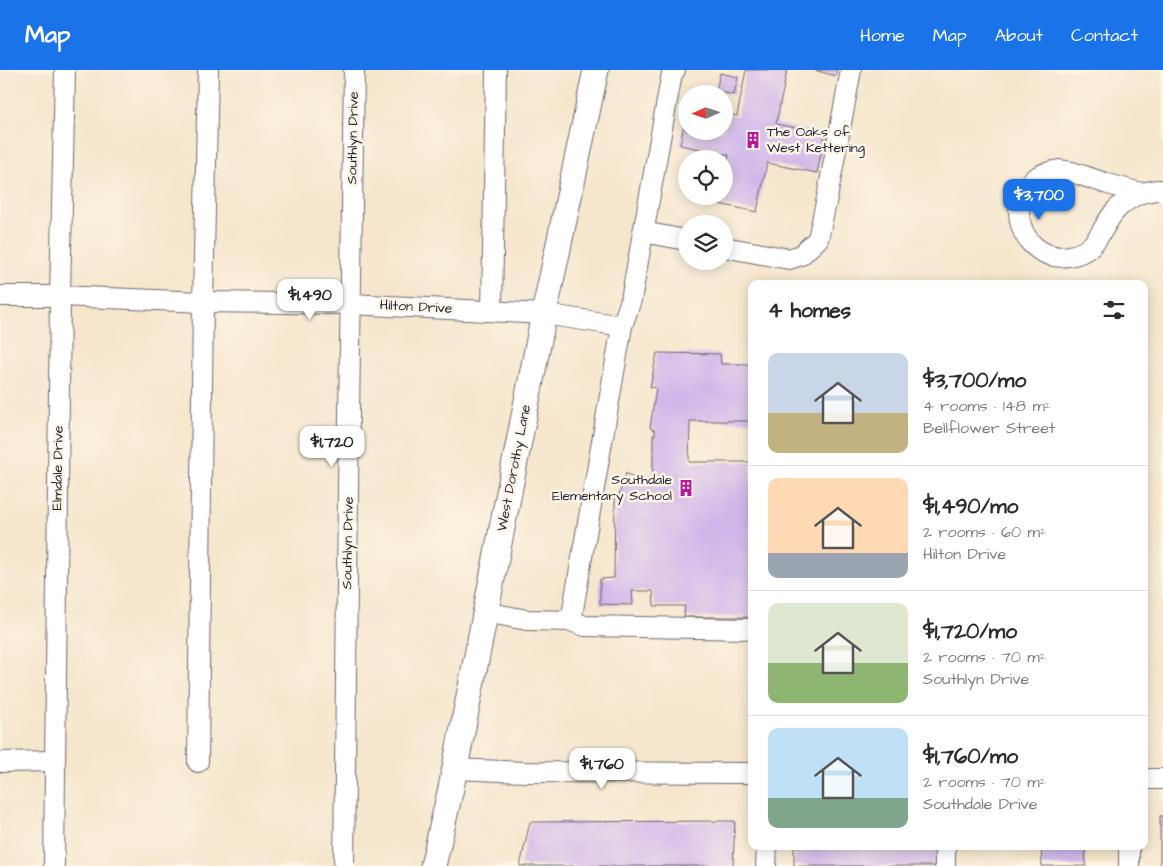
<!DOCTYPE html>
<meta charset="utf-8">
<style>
body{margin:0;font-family:"Architects Daughter",sans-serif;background:#f7f7f7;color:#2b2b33;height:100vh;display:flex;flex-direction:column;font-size:19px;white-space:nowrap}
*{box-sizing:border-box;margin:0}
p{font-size:16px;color:#7c7c81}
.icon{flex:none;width:28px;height:28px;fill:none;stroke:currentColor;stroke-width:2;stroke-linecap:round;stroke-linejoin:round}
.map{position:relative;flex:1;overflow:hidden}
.side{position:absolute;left:748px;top:210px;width:400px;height:570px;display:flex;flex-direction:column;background:#fff;border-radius:10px;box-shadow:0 2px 12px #0003}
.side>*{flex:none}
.needle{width:32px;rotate:267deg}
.fabs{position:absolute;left:678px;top:15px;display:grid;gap:10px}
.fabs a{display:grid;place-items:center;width:55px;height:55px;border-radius:50%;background:#fff;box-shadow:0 2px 12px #0003;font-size:25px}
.price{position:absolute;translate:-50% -42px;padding:0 11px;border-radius:10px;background:#fff;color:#222;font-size:16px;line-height:32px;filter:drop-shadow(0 1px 2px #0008)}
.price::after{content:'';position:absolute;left:50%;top:30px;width:15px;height:11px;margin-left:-8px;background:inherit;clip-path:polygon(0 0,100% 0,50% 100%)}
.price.selected{background:#1a73e8;color:#fff}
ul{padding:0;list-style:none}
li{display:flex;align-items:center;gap:15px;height:125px;padding:0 20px}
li+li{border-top:1px solid #e1e1e2}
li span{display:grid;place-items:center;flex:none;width:140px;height:100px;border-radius:10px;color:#555}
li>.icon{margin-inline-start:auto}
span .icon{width:60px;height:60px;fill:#fffc;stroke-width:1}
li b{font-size:21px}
h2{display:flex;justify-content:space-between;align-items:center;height:60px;padding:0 20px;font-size:21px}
header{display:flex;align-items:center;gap:30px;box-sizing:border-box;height:70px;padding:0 25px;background:#1a73e8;color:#fff}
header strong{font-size:24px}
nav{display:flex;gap:28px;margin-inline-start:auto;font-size:18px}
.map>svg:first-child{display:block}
.building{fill:#d0b6ea}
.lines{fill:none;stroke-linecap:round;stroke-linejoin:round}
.minor-casing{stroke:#6c676e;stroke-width:22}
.major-casing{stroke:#6c676e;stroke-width:27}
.minor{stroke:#fff;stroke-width:20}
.major{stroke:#fff;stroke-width:25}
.labels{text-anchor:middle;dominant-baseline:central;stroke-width:5;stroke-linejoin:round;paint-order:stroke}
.poi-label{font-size:14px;fill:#22223b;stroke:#fcf5e5;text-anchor:start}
.street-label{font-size:14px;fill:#22223b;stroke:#fcf5e5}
</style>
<header>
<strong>Map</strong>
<nav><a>Home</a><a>Map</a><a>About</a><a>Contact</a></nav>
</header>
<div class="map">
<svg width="1163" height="796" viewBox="0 0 1163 796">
<rect width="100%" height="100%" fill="#fcf5e5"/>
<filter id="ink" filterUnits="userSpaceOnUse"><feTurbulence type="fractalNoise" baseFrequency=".02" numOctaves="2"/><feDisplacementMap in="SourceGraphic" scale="10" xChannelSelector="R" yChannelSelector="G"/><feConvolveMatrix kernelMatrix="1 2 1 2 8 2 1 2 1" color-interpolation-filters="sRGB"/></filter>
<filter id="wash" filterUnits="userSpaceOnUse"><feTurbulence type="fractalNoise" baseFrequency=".0096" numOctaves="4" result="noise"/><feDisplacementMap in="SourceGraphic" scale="20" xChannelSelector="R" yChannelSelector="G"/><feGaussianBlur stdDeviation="1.12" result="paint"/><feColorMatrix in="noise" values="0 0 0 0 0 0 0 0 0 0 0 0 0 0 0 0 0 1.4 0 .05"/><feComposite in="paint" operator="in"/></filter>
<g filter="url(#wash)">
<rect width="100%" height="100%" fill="#f6e6cd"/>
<g id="blocks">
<g class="building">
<polygon points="746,0 787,0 776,54 825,64 817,103 767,93 757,142 719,134 720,126 724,126 724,109 729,85 680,75 685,49 686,61 724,61 724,43 737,46"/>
<polygon points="814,0 837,0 836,6"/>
<polygon points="720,3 738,7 734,25 716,21"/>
<polygon points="657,283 720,284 721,294 751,294 751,351 690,351 689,392 751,392 751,547 684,547 685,536 654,536 653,521 632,521 633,535 600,534 600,509 614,508 615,425 619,425 626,403 637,410 653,410 653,365 655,365 655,360 650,358 656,318 650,317"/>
<rect x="1160" y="746" width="3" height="50"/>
<polygon points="735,751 733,796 520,796 530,752"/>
<polygon points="794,776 940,776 939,796 794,796"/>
<polygon points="1041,776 1085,776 1086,796 1042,796"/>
</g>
</g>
</g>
<g filter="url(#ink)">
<use href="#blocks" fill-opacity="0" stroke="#6c676e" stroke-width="1"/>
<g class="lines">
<g class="minor-casing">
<g id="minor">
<path d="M1060 100 1072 102 1108 114 1141 123C1132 127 1123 132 1116 140 1100 158 1098 182 1069 186 1063 187 1056 187 1050 185 1017 175 1008 130 1035 108 1043 103 1052 101 1060 100Z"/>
<polyline points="1141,123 1156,120 1163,120"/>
<polyline points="643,162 686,170"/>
<polyline points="724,177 789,189 801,185 818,169 827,128 851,0"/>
<polyline points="0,226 60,226 203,232 350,234 544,244 622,256"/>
<polyline points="492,241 496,0"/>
<polyline points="485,542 527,550 571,551 585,556 751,559"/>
<polyline points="571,551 622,256 631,230 672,3 675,0"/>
<polyline points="0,692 54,691"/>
<polyline points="198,692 203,232 208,0"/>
<polyline points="454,699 525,702 751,703"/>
<polyline points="1144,709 1163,709"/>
<polyline points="54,796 60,226 65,0"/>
<path d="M344 796C347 531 349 265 354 0"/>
<polyline points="766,796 767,776"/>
<polyline points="945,796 945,776"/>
<polyline points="1129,796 1129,776"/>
</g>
</g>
<g class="major-casing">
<polyline id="major" points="433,796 451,718 544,244 596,0"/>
</g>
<use href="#minor" class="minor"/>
<use href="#major" class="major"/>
</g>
</g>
<defs>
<g id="building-bare" transform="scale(1.35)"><path d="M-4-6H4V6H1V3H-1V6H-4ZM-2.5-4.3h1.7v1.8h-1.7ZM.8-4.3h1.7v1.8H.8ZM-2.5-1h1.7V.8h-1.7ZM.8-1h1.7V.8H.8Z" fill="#b5179e" stroke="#fcf5e5" stroke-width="2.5" paint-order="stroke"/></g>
</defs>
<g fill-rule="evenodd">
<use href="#building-bare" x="753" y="70"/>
<use href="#building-bare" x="686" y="418"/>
</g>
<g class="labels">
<g class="poi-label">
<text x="767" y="62">The Oaks of<tspan x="767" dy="16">West Kettering</tspan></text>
<text x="672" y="410" text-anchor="end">Southdale<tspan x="672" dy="16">Elementary School</tspan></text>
</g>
<g class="street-label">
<text transform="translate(353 68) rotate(-89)">Southlyn Drive</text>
<text transform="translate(416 237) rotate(3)">Hilton Drive</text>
<text transform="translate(58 398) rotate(-89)">Elmdale Drive</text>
<text transform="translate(514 398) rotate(-79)">West Dorothy Lane</text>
<text transform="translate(348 473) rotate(-89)">Southlyn Drive</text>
</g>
</g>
</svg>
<div class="fabs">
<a><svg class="needle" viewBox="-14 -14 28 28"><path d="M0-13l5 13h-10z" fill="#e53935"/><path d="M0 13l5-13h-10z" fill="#7c7c81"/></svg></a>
<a><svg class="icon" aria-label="locate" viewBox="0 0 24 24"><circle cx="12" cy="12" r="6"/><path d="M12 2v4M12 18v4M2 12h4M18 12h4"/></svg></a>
<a><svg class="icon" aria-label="layers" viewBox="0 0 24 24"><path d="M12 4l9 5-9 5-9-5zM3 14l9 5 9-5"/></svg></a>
</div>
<b class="price selected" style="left:1039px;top:151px">$3,700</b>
<b class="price" style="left:310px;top:251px">$1,490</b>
<b class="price" style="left:332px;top:398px">$1,720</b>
<b class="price" style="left:602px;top:720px">$1,760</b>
<section class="side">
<h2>4 homes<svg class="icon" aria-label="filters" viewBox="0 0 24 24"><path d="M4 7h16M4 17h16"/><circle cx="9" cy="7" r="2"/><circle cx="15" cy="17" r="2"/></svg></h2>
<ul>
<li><span style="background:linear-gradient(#c9d6e8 60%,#c2b280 0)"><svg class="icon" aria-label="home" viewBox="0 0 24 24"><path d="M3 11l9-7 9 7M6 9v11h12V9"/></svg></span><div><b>$3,700/mo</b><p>4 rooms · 148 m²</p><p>Bellflower Street</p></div></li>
<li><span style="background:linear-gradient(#ffd9b3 75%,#9aa5b1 0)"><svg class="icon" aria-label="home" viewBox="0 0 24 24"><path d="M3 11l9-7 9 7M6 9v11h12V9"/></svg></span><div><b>$1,490/mo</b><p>2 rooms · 60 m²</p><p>Hilton Drive</p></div></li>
<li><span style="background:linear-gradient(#dfe7d0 60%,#8fb573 0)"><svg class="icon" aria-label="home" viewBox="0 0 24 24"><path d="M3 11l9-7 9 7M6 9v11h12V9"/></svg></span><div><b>$1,720/mo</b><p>2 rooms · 70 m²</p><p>Southlyn Drive</p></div></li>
<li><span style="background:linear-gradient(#bfe0f5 70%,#7fa58c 0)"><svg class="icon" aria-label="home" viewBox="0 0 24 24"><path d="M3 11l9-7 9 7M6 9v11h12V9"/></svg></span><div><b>$1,760/mo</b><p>2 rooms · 70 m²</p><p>Southdale Drive</p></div></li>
</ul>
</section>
</div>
